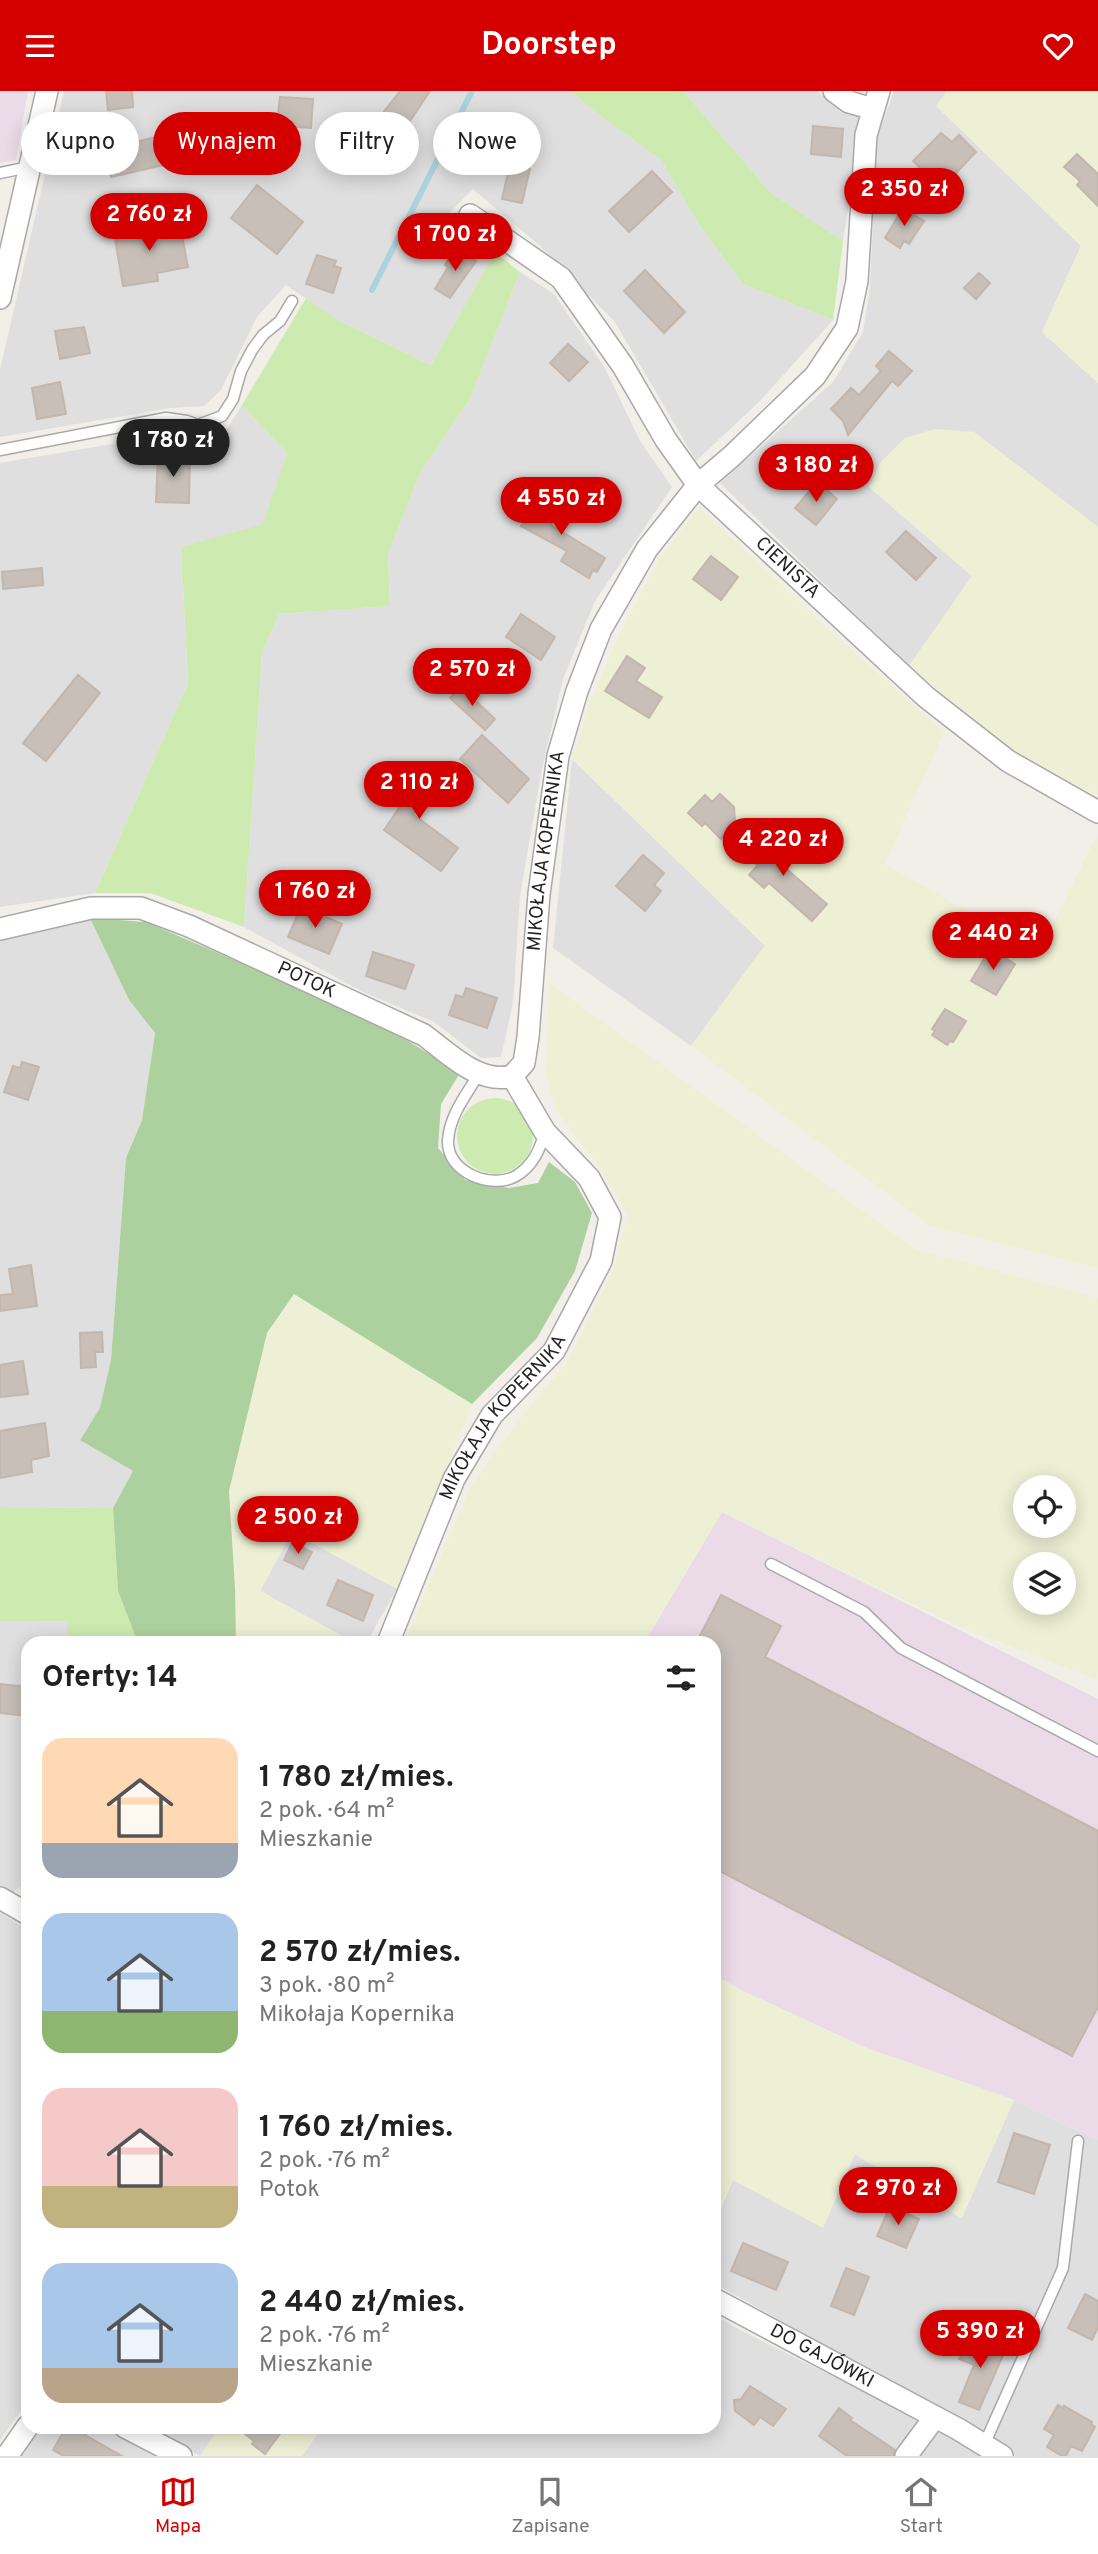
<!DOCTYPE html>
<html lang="pl">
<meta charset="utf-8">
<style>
body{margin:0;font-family:Overpass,sans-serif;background:#f2f2f2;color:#222;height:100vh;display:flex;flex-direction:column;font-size:26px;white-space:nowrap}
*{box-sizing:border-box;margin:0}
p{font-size:23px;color:#767676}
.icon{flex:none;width:38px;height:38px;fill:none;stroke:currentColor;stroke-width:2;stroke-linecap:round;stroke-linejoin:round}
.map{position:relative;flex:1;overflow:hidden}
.drawer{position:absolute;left:21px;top:1545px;width:700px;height:798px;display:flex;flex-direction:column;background:#fff;border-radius:21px;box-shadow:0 4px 18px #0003}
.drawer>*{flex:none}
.guide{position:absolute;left:21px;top:21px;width:700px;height:63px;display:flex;gap:14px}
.buttons{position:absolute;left:1013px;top:1384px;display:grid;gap:14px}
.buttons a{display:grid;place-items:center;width:63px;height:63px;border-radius:50%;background:#fff;box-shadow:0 4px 18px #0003;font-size:35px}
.price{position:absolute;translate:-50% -60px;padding:0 16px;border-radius:24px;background:#d40000;color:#fff;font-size:23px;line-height:46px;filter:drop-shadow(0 2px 4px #0008)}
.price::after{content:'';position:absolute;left:50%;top:42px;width:21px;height:16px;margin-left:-10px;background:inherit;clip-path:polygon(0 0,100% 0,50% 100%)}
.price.active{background:#222;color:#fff}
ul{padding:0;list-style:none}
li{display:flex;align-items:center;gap:21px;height:175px;padding:0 21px}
li span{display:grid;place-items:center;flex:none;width:196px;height:140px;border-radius:21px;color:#555}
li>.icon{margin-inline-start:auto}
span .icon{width:84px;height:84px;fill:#fffc;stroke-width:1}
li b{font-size:30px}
h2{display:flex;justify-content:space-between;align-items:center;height:84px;padding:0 21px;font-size:30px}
.chip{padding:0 24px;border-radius:32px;background:#fff;box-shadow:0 4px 18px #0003;font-size:24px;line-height:63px}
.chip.active{background:#d40000;color:#fff}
header{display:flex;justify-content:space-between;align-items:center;height:91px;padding:0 21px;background:#d40000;color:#fff;font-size:32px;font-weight:700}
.tabs{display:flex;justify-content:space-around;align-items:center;height:98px;border-top:2px solid #e0e0e0;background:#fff;font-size:19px;color:#767676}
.tabs a{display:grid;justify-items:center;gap:4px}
.tabs .active{color:#d40000}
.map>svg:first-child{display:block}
.residential{fill:#e0dfdf}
.industrial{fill:#ebdbe8}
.farmland{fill:#eef0d5;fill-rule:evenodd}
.grass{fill:#cdebb0}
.forest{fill:#add19e}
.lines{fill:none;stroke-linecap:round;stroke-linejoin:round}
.stream{stroke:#aad3df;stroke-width:6}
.building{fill:#c7bfb8;stroke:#c4b6ab;stroke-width:2}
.service-casing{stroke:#a9a9a9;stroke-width:13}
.minor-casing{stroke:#a9a9a9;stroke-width:24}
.service{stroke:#fff;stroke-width:10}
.minor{stroke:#fff;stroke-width:21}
.labels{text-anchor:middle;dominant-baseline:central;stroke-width:5;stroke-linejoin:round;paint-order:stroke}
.street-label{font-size:19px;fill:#222;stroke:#fff}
</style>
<header><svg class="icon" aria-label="menu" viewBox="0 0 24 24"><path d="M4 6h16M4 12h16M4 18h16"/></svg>Doorstep<svg class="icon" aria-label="heart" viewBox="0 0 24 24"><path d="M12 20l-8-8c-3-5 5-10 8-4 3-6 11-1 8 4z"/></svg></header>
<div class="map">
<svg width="1098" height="2365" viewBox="0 0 1098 2365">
<rect width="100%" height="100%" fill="#f2efe9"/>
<g class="residential">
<polygon points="64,0 570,0 603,27 661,69 698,132 743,193 833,229 760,310 696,370 615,231 540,155 473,98 449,122 495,161 431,274 338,229 286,194 257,226 221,299 204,315 171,317 0,346 0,279"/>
<polygon points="683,0 817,0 821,4 863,24 843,150 771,102"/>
<polygon points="894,0 947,0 937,15 1081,155 1042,241 1098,292 1098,436 974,341 869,396 972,485 909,575 720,392 833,291 863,241 870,197 877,46"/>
<polygon points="520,181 554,203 605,277 640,350 672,396 595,510 563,588 542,678 520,805 513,912 501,966 481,967 434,931 363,901 244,836 262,562 279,523 390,515 388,463 420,382 470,308"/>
<polygon points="242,314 287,362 263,434 181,456 188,592 95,802 0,816 0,372 165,344 199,345 227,338"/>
<polygon points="572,668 765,855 691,955 553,857"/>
<polygon points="90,827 129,909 155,942 142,1029 126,1067 111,1269 100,1318 80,1348 133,1380 113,1417 0,1416 0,849"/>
<polygon points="292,1441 397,1498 366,1552 355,1552 260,1500"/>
<polygon points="0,1530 68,1530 67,1552 28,1552 28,1789 11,1803 0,1794"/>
<polygon points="0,1821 28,1839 28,2309 0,2349"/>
<polygon points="1014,2009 1098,2049 1098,2365 1015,2365 962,2332 714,2192 714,2134 733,2088 854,2063 961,2127"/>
<polygon points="714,2224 744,2241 937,2337 983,2365 302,2365 322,2336 714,2336"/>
<polygon points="35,2336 112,2336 168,2365 15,2365"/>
<polygon points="150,2336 220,2336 200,2365"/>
</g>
<g class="industrial">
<polygon points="0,0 28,0 16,69 0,72"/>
<polygon points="722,1421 1098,1608 1098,2049 1014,2009 864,1956 745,1901 714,1884 714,1552 644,1552"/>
</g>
<g class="farmland">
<polygon points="947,0 1098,0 1098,292 1042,241 1081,155 936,15"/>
<polygon points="935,338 974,341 1098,436 1098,705 1014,661 909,575 972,485 869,396 880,372 905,347"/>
<polygon points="699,416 837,546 944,641 885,773 1039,861 1098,742 1098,1177 930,1135 691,955 765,854 572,668 589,614 618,546 659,468"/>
<path d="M549 892 915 1158 1098 1207V1589L960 1536 722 1421 644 1552H404L470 1397 514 1335 567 1271 615 1176 627 1124 602 1080 556 1019 546 982ZM1026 1396H1064V1435H1026ZM1026 1474H1064V1512H1026Z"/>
<polygon points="295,1202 472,1313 397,1498 292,1441 260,1500 355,1552 236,1552 235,1497 229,1400 267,1242"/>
<polygon points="714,1884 745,1901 864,1956 1014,2009 962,2127 855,2063 823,2137 733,2089 714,2134"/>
<polygon points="220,2336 322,2336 302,2365 200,2365"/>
</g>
<g class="grass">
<polygon points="570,0 683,0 771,102 843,150 833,229 743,193 698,132 661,69 603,27"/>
<polygon points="495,161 520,181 470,308 420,382 388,463 390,515 279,523 262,562 244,836 150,802 95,802 188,592 181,456 263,433 287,362 242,314 306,207 338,229 431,274"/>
<circle cx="495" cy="1045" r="38"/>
<polygon points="0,1416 113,1417 118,1500 138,1552 67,1552 67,1530 0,1530"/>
</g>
<polygon class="forest" points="90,827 146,831 374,929 460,982 441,1013 438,1057 465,1089 509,1097 538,1092 549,1071 575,1091 592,1122 575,1180 537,1247 472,1313 294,1203 267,1242 229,1400 235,1497 236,1552 138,1552 118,1500 113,1417 133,1380 80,1349 100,1317 111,1269 126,1067 142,1029 155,942 129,909"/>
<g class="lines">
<polyline class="stream" points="372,199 472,0"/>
</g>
<g class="building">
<polygon points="106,0 132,0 133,16 108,19"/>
<polygon points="400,0 430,0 398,48 400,50 383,74 360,58 367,46 365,45"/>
<polygon points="280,6 313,8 311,37 297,36 296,32 277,31"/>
<polygon points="495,27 519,33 511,65 487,58"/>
<polygon points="813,35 843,38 841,66 811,63"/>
<polygon points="941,42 952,51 959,44 976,61 942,97 913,70"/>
<polygon points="161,45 168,73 111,86 105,58"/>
<polygon points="1077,63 1098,83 1098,115 1077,94 1080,90 1064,76"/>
<polygon points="510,73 530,78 522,112 502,108"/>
<polygon points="652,80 672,101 629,141 609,120"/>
<polygon points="257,94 303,131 277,163 231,127"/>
<polygon points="903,117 924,130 909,153 904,150 900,157 885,147"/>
<polygon points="180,134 188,176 157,182 158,190 123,195 114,142 149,136 150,139"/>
<polygon points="456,157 476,170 450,207 435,198 448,176 445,174"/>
<polygon points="317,164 336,170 334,175 341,177 333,202 306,193"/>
<polygon points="645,179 685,221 664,242 624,200"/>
<polygon points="979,182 990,192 976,208 964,197"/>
<polygon points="84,236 90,262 60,268 55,240"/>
<polygon points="568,253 588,271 569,290 550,272"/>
<polygon points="889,260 912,280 898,295 892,290 848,344 843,330 831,318 851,297 859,304 881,280 876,275"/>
<polygon points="60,291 66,323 37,328 32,297"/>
<polygon points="158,363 190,364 189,412 156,411"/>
<polygon points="817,391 837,408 816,434 795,417"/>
<polygon points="538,403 561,416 551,434 605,467 597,481 593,479 589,487 561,470 567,460 521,435"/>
<polygon points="906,440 936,467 916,489 886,461"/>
<polygon points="711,465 738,486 721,509 693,488"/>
<polygon points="42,477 43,494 3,498 2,481"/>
<polygon points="521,523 555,546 541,569 506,546"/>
<polygon points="627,565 645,577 636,590 662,606 649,627 605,600"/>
<polygon points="78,584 100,602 46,670 23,652"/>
<polygon points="460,595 495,628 485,639 450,607"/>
<polygon points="482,644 529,688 508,712 460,668"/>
<polygon points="421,671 440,685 413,723 458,757 441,780 384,739 401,714 393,708"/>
<polygon points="720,703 734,716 735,733 721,748 705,732 702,735 688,722 705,704 712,711"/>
<polygon points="765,744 790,766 783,775 827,813 812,830 769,792 764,797 749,784 758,774 747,766"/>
<polygon points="643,764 664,782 654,794 661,800 645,820 616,795"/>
<polygon points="301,815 342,833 329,863 288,846"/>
<polygon points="990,858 1015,873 996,904 971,890"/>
<polygon points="373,861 414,874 405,898 366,885"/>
<polygon points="466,897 497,907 487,937 449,924 456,904 463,906"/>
<polygon points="945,918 966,930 953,951 950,950 947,954 932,944 935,940 932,938"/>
<polygon points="22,971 39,976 28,1009 4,1001 13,975 20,977"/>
<polygon points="31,1174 37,1215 0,1220 0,1204 13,1203 9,1178"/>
<polygon points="102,1241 103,1261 95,1261 96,1276 81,1277 80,1242"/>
<polygon points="23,1270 28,1303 0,1306 0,1274"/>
<polygon points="45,1332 49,1365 31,1369 32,1381 0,1387 0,1340"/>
<polygon points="292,1452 312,1461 303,1478 284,1469"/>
<polygon points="338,1489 373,1504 363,1530 327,1514"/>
<polygon points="721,1504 781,1535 765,1566 1098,1740 1098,1916 1072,1965 714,1777 714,1552 696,1552"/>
<polygon points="0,1593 28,1596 28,1625 0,1622"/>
<polygon points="1014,2042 1050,2054 1034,2103 998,2091"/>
<polygon points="890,2115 919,2128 906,2157 877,2145"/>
<polygon points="743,2152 788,2171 776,2199 731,2180"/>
<polygon points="846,2177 869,2186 854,2224 831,2215"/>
<polygon points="1085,2203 1098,2210 1098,2236 1092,2249 1068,2237"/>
<polygon points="970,2244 1005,2260 979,2319 959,2311 974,2274 959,2268"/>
<polygon points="750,2295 786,2318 773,2335 760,2326 754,2334 735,2320 734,2309 741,2308"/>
<polygon points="1058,2314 1063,2317 1064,2315 1092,2331 1091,2333 1095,2336 1082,2360 1071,2355 1066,2365 1062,2365 1047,2356 1054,2344 1044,2338"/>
<polygon points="839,2317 852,2327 850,2329 895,2359 893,2365 847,2365 819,2345"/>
<polygon points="66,2336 71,2336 122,2365 64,2365 53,2359"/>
<polygon points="236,2336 285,2336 265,2363 252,2353 254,2350"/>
</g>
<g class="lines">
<g class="service-casing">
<g id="service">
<polyline points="0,82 29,76"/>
<polyline points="0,359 166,327 187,330 198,334 222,325 233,308 241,280 252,259 263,244 280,230 292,210"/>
<path d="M480 981C467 1003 450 1023 448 1049 446 1081 491 1099 516 1085 533 1075 540 1058 545 1041"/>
<polyline points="771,1473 864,1521 901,1557 1098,1660"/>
<polyline points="984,2354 1063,2177 1078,2050"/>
</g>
</g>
<g class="minor-casing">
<g id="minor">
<polyline points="834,0 849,11 873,18"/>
<path id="s1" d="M470 124 561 187 623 275 666 349 698 394 926 606 1008 670 1098 721"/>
<polyline points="0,207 47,0"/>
<path id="s2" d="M0 838 91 817H141L189 835 424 944C449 963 480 994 512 985"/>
<path id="s3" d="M512 985 524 972 528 946 539 803 558 665 577 600 601 538 647 458 698 394 732 365 815 285 847 237 857 190 866 44 879 0"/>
<path id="s4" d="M388 1552 454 1388 492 1324 554 1260 601 1170 610 1126 589 1087 545 1041 512 985"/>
<polyline points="0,1807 28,1823"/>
<path id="s5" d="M714 2208 958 2338 1002 2365"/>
<polyline points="125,2336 181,2365"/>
<polyline points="7,2365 28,2335"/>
<polyline points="906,2365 935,2326"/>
</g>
</g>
<use href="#service" class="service"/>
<use href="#minor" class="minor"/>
</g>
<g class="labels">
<g class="street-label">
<text stroke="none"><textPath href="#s1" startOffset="481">CIENISTA</textPath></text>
<text stroke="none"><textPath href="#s3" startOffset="231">MIKOŁAJA KOPERNIKA</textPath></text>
<text stroke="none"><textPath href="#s2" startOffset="324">POTOK</textPath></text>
<text stroke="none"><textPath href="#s4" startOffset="256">MIKOŁAJA KOPERNIKA</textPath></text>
<text stroke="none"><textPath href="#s5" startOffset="122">DO GAJÓWKI</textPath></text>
</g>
</g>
</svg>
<div class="buttons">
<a><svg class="icon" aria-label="locate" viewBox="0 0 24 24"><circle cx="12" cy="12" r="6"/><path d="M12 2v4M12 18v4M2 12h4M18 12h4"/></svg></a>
<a><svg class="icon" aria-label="layers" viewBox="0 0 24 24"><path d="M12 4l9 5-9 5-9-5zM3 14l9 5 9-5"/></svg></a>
</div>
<b class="price" style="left:904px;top:137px">2 350 zł</b>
<b class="price" style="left:149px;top:162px">2 760 zł</b>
<b class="price" style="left:455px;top:182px">1 700 zł</b>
<b class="price active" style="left:173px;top:388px">1 780 zł</b>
<b class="price" style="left:816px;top:413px">3 180 zł</b>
<b class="price" style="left:561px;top:446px">4 550 zł</b>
<b class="price" style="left:472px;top:617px">2 570 zł</b>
<b class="price" style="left:419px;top:730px">2 110 zł</b>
<b class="price" style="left:783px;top:787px">4 220 zł</b>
<b class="price" style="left:315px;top:839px">1 760 zł</b>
<b class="price" style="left:993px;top:881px">2 440 zł</b>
<b class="price" style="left:298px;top:1465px">2 500 zł</b>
<b class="price" style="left:898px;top:2136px">2 970 zł</b>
<b class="price" style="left:980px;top:2279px">5 390 zł</b>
<div class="guide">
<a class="chip">Kupno</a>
<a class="chip active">Wynajem</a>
<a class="chip">Filtry</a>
<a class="chip">Nowe</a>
</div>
<section class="drawer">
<h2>Oferty: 14<svg class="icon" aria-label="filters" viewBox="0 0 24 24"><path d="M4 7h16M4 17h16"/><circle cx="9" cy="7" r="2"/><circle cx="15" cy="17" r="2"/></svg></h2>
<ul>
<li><span style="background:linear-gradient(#ffd9b3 75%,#9aa5b1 0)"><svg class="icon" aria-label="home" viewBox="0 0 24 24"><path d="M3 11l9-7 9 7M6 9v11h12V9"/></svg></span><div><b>1 780 zł/mies.</b><p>2 pok. · 64 m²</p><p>Mieszkanie</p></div></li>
<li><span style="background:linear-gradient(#a9c7e8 70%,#8fb573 0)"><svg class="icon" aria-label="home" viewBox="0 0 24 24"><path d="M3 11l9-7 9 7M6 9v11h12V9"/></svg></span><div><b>2 570 zł/mies.</b><p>3 pok. · 80 m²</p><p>Mikołaja Kopernika</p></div></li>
<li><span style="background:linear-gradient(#f6c9c9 70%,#c2b280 0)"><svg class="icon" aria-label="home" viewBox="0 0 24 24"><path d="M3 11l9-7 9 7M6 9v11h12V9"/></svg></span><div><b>1 760 zł/mies.</b><p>2 pok. · 76 m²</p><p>Potok</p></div></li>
<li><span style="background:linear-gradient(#a9c7e8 75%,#b9a48a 0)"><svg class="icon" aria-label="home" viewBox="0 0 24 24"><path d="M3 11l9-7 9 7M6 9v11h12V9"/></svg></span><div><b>2 440 zł/mies.</b><p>2 pok. · 76 m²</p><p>Mieszkanie</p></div></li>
</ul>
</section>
</div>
<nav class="tabs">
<a class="active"><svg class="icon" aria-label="map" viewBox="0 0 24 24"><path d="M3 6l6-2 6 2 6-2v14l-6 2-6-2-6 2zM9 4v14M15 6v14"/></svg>Mapa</a>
<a><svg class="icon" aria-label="saved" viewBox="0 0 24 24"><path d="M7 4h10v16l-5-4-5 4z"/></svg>Zapisane</a>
<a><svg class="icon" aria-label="home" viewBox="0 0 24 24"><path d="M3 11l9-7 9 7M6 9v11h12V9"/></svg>Start</a>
</nav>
